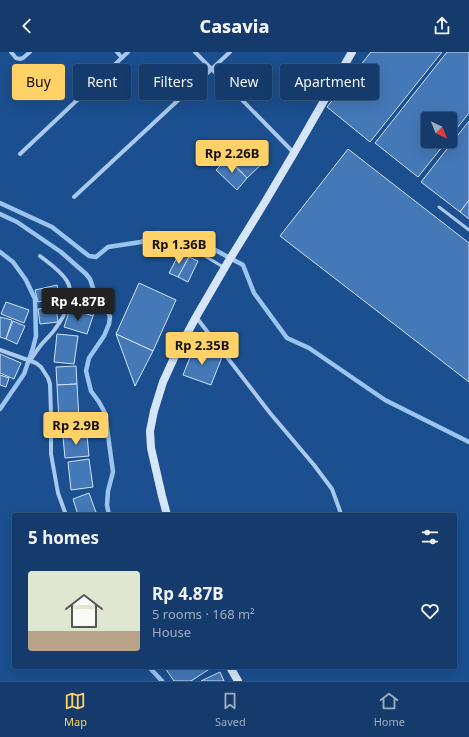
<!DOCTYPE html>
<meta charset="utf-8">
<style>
body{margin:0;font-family:"Noto Sans",sans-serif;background:#1d4271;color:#f1f3f6;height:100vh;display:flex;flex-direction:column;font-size:15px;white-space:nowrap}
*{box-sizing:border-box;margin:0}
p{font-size:13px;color:#9dadc1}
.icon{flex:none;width:22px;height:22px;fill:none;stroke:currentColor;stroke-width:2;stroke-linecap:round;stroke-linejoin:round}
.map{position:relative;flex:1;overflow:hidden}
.side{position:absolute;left:12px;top:461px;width:445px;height:156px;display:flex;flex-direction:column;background:#143b6b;border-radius:4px;box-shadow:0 4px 16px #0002,0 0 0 1px #33557e}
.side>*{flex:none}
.top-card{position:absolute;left:12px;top:12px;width:445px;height:36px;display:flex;gap:8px}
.needle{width:26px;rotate:137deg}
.buttons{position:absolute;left:421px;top:60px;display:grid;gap:8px}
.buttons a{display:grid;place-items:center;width:36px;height:36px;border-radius:4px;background:#143b6b;box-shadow:0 4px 16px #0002,0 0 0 1px #33557e;font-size:20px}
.price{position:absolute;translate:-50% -34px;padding:0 9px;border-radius:4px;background:#ffd166;color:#111;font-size:13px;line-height:26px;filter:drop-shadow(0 1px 2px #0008)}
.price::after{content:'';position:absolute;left:50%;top:24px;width:12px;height:9px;margin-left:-6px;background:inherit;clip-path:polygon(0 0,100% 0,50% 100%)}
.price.current{background:#222;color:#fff}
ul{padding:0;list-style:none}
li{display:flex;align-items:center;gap:12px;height:100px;padding:0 16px}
li span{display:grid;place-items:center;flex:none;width:112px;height:80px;border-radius:4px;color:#555}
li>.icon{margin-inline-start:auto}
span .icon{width:48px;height:48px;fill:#fffc;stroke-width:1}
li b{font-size:17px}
h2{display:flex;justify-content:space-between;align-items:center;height:48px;padding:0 16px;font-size:17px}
.pill{padding:0 14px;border-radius:4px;background:#143b6b;box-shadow:0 4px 16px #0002,0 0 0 1px #33557e;font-size:14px;line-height:36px}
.pill.current{background:#ffd166;color:#111}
header{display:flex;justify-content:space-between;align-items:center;height:52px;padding:0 16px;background:#143b6b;font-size:18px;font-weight:800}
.dock{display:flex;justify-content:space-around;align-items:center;height:56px;border-top:1px solid #33557e;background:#143b6b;font-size:11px;color:#9dadc1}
.dock a{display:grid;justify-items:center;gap:2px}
.dock .current{color:#ffd166}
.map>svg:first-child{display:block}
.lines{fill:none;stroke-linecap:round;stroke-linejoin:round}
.stream{stroke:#9cc4f0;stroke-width:4.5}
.building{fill:#4478b7;stroke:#cfe3fa}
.lane{stroke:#a9c9ee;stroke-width:3}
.street{stroke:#a9c9ee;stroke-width:4}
.secondary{stroke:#d6e6fa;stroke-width:8}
</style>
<header><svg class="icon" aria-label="back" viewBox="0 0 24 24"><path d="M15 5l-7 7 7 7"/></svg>Casavia<svg class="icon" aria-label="share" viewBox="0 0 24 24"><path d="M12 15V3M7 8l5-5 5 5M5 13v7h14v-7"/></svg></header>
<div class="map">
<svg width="469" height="629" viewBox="0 0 469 629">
<rect width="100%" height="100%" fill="#1b4f8f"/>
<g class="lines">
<g class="stream">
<polyline points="0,151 52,175 89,204 96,205 108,195 141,190 158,181 171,184 181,191 191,185 243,213 254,241 287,286 309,296 385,348 469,390"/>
<polyline points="0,162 17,170 61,200 86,222 90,227 94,239 103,249 110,265 109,272 104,284 89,306 86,319 91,339 99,350 105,361 113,420 108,439 107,453 109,463"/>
<polyline points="0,200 13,210 26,228 35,247 36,284 33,296 24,322 0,357"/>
<polyline points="149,615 162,629"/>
</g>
</g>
<g class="building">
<polygon points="371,0 442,0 370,90 327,55"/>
<polygon points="447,0 469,0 469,61 450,85 450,67 428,67 428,89 447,89 418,125 375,91"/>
<polygon points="469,69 469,148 460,160 421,130"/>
<polygon points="250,95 264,110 247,126 233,111"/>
<polygon points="348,97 469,191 469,330 280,184"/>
<polygon points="227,107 247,126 237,138 216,118"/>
<polygon points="469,148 469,167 460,160"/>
<polygon points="180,200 189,205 178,225 169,221"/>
<polygon points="189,205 198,209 188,230 178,225"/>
<polygon points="139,231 176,248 153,299 116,282"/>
<polygon points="57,233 60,245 38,250 35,238"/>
<polygon points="74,246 97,253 93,264 70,257"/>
<polygon points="6,250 29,258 24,271 1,262"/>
<polygon points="56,255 58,270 40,272 38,257"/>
<polygon points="70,257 93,264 87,282 64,275"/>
<polygon points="0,265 12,268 6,287 0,285"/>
<polygon points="13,269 25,274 17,292 6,287"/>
<polygon points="57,282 78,284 74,312 54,310"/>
<polygon points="116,282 153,299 135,334"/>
<polygon points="194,295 222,305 211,333 183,323"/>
<polygon points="0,302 21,311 14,327 0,321"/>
<polygon points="76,314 77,332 57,333 56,315"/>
<polygon points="0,323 9,326 6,335 0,333"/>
<polygon points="77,332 79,367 59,369 57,333"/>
<polygon points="86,370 87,383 63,385 62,372"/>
<polygon points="87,383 89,404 65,406 63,385"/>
<polygon points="89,407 93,435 71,438 68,410"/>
<polygon points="89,441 97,463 78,463 73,447"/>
<polygon points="168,615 211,615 211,616 191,629 174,629 165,616"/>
<polygon points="220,620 224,629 201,629"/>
</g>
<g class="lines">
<g class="lane">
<polyline points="439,155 469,178"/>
<polyline points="187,190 199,202 205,204 223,215"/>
</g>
<g class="street">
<polyline points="11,0 16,6 20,7 23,6 30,0"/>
<polyline points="117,0 122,6"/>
<polyline points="195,0 294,101"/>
<polyline points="20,102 128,0"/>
<polyline points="74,145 230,0"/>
<polyline points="196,265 270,361 314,413 332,437 340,459 341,463"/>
<polyline points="0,298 36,311 41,315 48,326 50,332 51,362 51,402 58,441 66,463"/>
<path d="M30 309C34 303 37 298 41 293 45 288 51 283 55 277 64 265 76 244 67 229 61 219 49 211 40 204"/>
</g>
<g class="secondary">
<polyline points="167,463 162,444 151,396 150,379 154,359 163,330 174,306 196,265 228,210 265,150 294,101 352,0"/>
<polyline points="230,615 238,629"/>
</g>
</g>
</svg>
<div class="buttons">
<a><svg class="needle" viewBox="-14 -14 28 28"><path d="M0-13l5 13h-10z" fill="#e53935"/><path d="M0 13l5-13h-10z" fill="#9dadc1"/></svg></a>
</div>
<b class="price" style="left:232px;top:122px">Rp 2.26B</b>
<b class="price" style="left:179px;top:213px">Rp 1.36B</b>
<b class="price current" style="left:78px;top:270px">Rp 4.87B</b>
<b class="price" style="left:202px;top:314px">Rp 2.35B</b>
<b class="price" style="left:76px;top:394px">Rp 2.9B</b>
<div class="top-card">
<a class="pill current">Buy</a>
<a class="pill">Rent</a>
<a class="pill">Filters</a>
<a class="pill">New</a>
<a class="pill">Apartment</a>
</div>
<section class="side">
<h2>5 homes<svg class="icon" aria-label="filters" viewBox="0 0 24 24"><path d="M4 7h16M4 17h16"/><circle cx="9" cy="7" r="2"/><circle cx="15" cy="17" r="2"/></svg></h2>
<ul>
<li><span style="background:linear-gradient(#dfe7d0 75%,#b9a48a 0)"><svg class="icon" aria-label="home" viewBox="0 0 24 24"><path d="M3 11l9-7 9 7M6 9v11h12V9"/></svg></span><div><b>Rp 4.87B</b><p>5 rooms · 168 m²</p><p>House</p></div><svg class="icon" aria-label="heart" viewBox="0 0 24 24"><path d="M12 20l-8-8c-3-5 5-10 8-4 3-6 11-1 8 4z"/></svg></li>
</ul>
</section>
</div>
<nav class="dock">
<a class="current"><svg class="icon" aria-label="map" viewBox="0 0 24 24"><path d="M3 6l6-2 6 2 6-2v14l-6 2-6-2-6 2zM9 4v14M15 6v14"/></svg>Map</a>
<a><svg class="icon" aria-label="saved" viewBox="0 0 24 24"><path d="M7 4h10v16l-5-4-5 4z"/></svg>Saved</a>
<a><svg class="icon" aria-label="home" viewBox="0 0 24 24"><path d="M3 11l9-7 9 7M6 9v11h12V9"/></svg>Home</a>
</nav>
